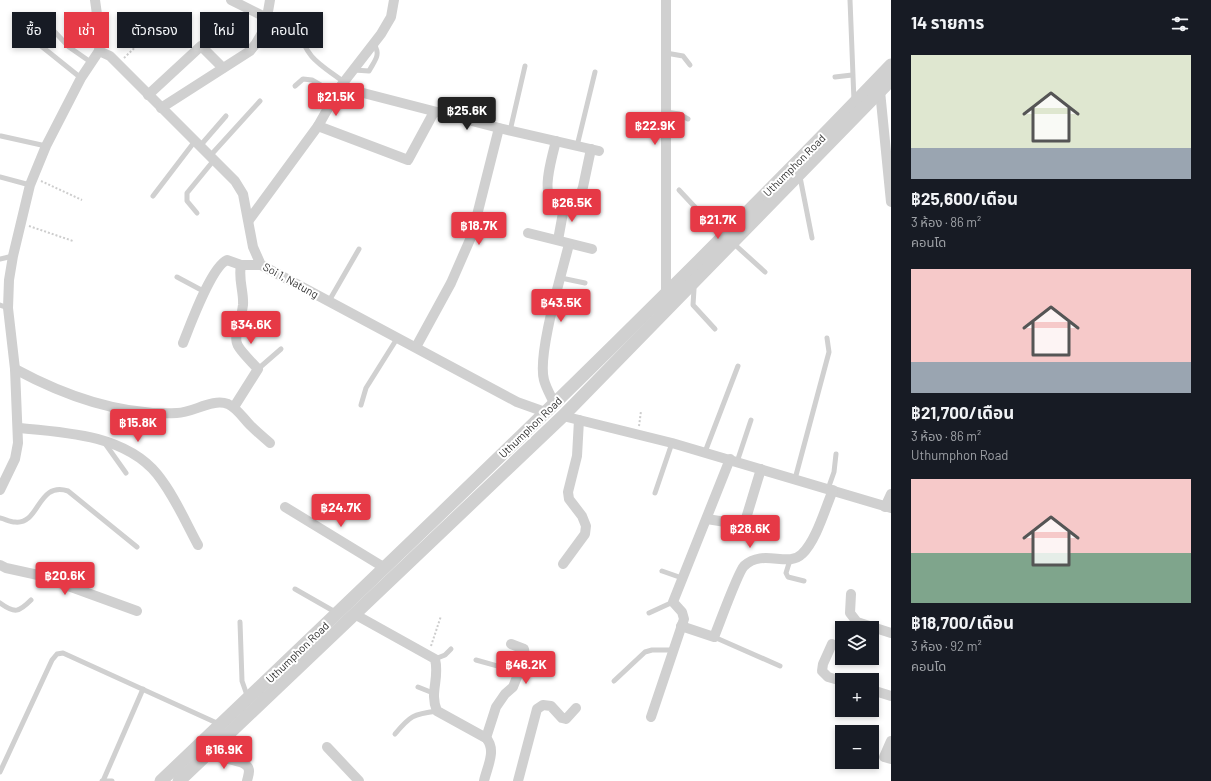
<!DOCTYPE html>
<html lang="th">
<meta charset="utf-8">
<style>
body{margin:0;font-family:Barlow,"Noto Sans Thai",sans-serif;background:#20242c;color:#f1f3f6;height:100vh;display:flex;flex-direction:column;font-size:15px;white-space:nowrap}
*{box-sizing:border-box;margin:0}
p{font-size:13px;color:#9ea1a6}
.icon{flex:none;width:22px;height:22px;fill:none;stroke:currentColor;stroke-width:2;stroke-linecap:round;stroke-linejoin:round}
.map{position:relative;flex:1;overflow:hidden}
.sheet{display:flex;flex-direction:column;background:#171b24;width:320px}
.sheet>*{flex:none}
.guide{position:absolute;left:12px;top:12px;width:380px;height:36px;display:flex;gap:8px}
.controls{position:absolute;left:835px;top:621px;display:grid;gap:8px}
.controls a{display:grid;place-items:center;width:44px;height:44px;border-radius:0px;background:#171b24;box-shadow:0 2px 6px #0003;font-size:20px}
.price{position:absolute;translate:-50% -34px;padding:0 9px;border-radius:4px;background:#e63946;color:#fff;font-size:13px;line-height:26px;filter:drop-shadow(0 1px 2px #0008)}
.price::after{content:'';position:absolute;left:50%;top:24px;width:12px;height:9px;margin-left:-6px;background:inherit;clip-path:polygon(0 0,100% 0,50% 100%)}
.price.on{background:#222;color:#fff}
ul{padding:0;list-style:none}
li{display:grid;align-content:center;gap:8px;height:212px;padding:0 20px}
li span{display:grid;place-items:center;height:124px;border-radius:0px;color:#555}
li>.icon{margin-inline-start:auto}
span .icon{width:72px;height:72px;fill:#fffc;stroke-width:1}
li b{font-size:17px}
h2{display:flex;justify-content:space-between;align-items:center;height:48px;padding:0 20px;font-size:17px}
.tag{padding:0 14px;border-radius:0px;background:#171b24;box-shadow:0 2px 6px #0003;font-size:14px;line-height:36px}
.tag.on{background:#e63946;color:#fff}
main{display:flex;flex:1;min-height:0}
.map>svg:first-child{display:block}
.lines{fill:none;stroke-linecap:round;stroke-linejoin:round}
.path{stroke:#cdcdcd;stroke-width:2;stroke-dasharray:2 2;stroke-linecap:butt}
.service{stroke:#d0d0d0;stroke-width:5}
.minor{stroke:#d0d0d0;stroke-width:10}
.tertiary{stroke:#d0d0d0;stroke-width:13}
.labels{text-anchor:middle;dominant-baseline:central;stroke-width:4;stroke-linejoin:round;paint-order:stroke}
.street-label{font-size:11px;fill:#333;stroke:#fff}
</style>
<main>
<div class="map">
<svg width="891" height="781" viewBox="0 0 891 781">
<rect width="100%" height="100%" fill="#fff"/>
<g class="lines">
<g class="path">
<polyline points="124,58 152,31"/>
<polyline points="41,181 82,200"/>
<polyline points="29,226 73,241"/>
<polyline points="639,426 641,411"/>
<polyline points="431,646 441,616"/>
</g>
<g class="service">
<polyline points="850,0 854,101"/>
<polyline points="15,25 81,78"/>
<path d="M297 27C308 60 317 62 344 82"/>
<polyline points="52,29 69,47 92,63"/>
<polyline points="201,46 210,36"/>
<polyline points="666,53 683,56 690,65"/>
<path d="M354 70 369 71C375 60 381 55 374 44"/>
<polyline points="835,77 852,75"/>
<polyline points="295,86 303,79 312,80 336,94"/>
<polyline points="666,112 679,114 688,119"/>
<polyline points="510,131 525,66"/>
<polyline points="1,136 46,146"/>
<polyline points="200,146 226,116"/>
<polyline points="577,146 595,72"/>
<polyline points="210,156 260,101"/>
<polyline points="0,177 30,185"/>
<polyline points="800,177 812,238"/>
<polyline points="679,190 722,236"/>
<polyline points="153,196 195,141"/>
<polyline points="197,213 187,201 187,193 214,160"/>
<polyline points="733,243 765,272"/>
<polyline points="0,259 13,256"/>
<polyline points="177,277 205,292"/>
<polyline points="561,278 585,283"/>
<polyline points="693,285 694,289 693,305 715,329"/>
<polyline points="329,301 359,249"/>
<polyline points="0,305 8,308"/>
<polyline points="258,369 281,349"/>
<polyline points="361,405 366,388 398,337"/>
<polyline points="104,442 126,473"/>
<polyline points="705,452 738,366"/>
<polyline points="737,462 751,420"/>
<polyline points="795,479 829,352 827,338"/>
<polyline points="828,489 834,472 836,454"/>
<polyline points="655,493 672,443"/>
<path d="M0 518C5 519 10 522 15 522 40 525 37 481 68 491L137 547"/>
<polyline points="790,560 786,573 788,577 804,581"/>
<polyline points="662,571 682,578"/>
<polyline points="295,589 337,613"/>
<path d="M0 603C15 614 19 612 31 600"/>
<polyline points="649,613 673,602"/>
<polyline points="240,622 242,681 248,698"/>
<polyline points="714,637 780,666"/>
<polyline points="435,659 445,655 451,649"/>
<polyline points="476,660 519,672"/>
<polyline points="614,681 645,652 652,650 672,650"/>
<polyline points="418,687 433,693"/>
<path d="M395 734C410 716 413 714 437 711"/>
<polyline points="0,772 52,660 57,654 63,653 219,724"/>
<polyline points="102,781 112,781"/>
<polyline points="103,781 143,689"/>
</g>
<g class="minor">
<polyline points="231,0 267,18"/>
<polyline points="99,51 110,56 235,181 243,194 253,247 261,265 517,402 545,412"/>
<polyline points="340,87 499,128 599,151"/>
<polyline points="880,91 891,202"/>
<polyline points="148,95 201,46 223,68"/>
<path d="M161 108 250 51C264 36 267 19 270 0"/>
<polyline points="318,126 408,160 434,112"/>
<path d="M556 141C553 153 543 187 550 196 554 202 564 202 570 203L580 196 583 187 591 149"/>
<polyline points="249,220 318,126 340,87 381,34 391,17 394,0"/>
<polyline points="528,233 592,249"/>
<polyline points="558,240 565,202"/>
<polyline points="666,292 666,0"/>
<path d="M183 343C190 326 211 267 227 260L241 265H261"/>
<polyline points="416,347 451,283 472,235 499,128"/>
<path d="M15 369C65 396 120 416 177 413 193 413 212 398 228 404 237 408 243 418 250 425 256 431 263 437 270 443"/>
<path d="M554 403C551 396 546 388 544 380 537 354 562 273 569 244"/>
<path d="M234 407 258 369C225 335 238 346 243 305 244 292 238 279 241 265"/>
<polyline points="563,416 672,443 891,508"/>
<path d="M19 428C65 432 125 435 157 474 174 495 185 521 198 545"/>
<polyline points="0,490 15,459 18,443 15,369 8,308 9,280 13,256 30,185 46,146 81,78 99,51 100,36 95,0"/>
<polyline points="285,507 385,568"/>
<polyline points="885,507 891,494"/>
<polyline points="707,519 744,525 761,469"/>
<polyline points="563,564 585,534 586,526 582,516 569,499 568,492 577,456 579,420"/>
<polyline points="0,565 6,568 38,575 137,611"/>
<polyline points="851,594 850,613 857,622 891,633"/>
<path d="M356 615 435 659C440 679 429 692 437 711L486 738C497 750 487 767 484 781"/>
<path d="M681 626 714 637C719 625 738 572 744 566 763 548 788 568 802 554 816 541 825 509 833 490"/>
<polyline points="832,644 823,664 822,671 828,677 842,681"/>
<polyline points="872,690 891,696"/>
<polyline points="651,717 684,619 682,612 673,602 730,459"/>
<polyline points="486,738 496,707 505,694 513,687 519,672 525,655 524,649 511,644"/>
<polyline points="891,741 884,757 891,759"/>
<polyline points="327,747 359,781"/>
<path d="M207 755C216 757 242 760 247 766 251 770 248 776 247 781"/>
<polyline points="518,781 537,709 543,705 551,706 562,718 566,719 576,708"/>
</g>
<g class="tertiary">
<path d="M161 781C408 546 655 311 891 65"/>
<polyline points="179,781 563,416 891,80"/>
</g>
</g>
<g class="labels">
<g class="street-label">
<text transform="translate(794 165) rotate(-45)">Uthumphon Road</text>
<text transform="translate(291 280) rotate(29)">Soi 1, Natung</text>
<text transform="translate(530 427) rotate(-44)">Uthumphon Road</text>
<text transform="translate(297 652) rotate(-44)">Uthumphon Road</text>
</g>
</g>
</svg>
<div class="controls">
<a><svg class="icon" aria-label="layers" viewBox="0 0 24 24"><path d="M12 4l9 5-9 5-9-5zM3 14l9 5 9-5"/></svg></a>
<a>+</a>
<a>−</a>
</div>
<b class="price" style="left:336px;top:117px">฿21.5K</b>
<b class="price on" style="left:467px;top:131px">฿25.6K</b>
<b class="price" style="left:655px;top:146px">฿22.9K</b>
<b class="price" style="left:572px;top:223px">฿26.5K</b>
<b class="price" style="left:718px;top:240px">฿21.7K</b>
<b class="price" style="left:479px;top:246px">฿18.7K</b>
<b class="price" style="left:561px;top:323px">฿43.5K</b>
<b class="price" style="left:251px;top:345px">฿34.6K</b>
<b class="price" style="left:138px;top:443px">฿15.8K</b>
<b class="price" style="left:341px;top:528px">฿24.7K</b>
<b class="price" style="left:750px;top:549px">฿28.6K</b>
<b class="price" style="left:65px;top:596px">฿20.6K</b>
<b class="price" style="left:526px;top:685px">฿46.2K</b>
<b class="price" style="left:224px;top:770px">฿16.9K</b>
<div class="guide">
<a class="tag">ซื้อ</a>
<a class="tag on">เช่า</a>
<a class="tag">ตัวกรอง</a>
<a class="tag">ใหม่</a>
<a class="tag">คอนโด</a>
</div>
</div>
<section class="sheet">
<h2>14 รายการ<svg class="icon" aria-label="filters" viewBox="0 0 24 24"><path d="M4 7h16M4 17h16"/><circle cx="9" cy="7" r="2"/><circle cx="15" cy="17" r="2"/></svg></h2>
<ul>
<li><span style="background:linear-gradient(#dfe7d0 75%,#9aa5b1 0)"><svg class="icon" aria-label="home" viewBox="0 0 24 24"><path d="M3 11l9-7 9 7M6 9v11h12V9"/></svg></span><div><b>฿25,600/เดือน</b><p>3 ห้อง · 86 m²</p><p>คอนโด</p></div></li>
<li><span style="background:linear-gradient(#f6c9c9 75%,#9aa5b1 0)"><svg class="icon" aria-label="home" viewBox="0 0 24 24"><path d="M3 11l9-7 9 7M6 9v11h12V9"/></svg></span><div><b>฿21,700/เดือน</b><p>3 ห้อง · 86 m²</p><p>Uthumphon Road</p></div></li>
<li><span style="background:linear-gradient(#f6c9c9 60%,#7fa58c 0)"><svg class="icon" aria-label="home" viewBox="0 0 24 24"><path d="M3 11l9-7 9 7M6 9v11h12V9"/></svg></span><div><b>฿18,700/เดือน</b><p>3 ห้อง · 92 m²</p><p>คอนโด</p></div></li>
</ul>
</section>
</main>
